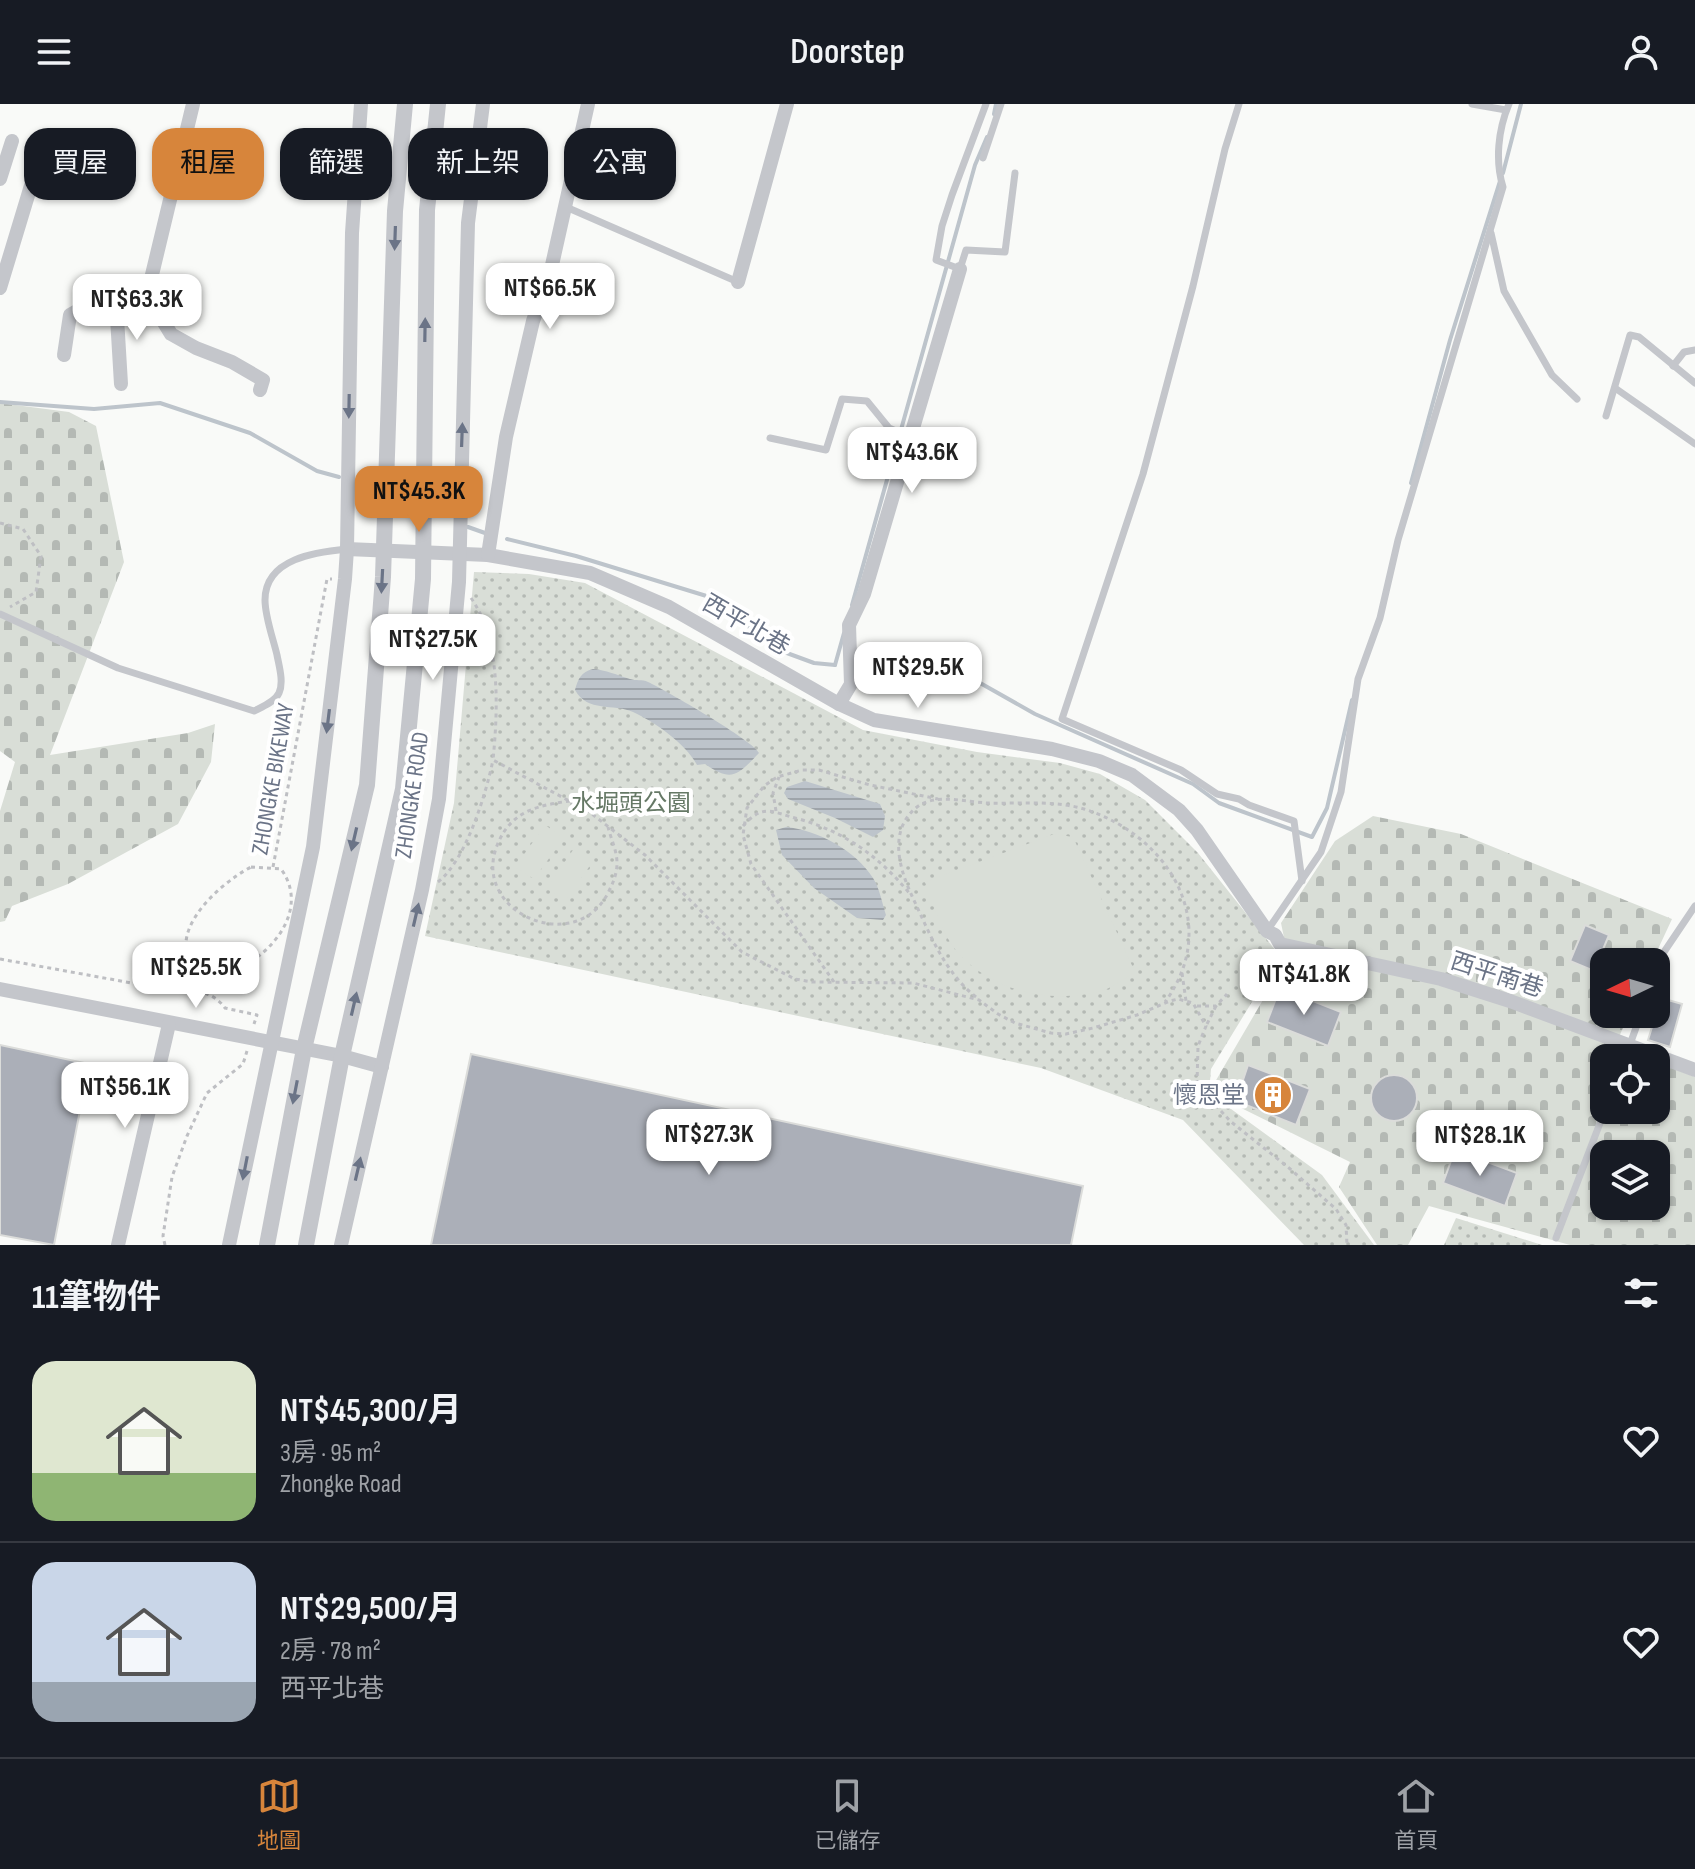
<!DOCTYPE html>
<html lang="zh-TW">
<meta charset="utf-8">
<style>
body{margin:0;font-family:"Sofia Sans Condensed","Noto Sans TC",sans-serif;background:#20242c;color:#f1f3f6;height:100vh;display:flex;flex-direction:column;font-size:30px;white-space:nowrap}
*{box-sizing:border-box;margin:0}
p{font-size:26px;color:#9ea1a6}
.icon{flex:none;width:44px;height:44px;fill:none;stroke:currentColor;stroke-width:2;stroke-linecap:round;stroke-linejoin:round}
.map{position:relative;height:1141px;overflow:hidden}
.side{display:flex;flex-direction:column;background:#171b24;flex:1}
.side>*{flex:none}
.guide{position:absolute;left:24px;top:24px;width:800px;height:72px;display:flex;gap:16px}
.needle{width:52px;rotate:265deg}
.controls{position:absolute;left:1590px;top:844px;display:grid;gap:16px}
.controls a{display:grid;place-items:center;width:80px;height:80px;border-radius:16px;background:#171b24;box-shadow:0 2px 6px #0004;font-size:40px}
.price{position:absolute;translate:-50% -68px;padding:0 18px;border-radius:16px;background:#fff;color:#222;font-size:26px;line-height:52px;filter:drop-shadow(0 2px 4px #0008)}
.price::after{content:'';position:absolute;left:50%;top:48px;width:24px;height:18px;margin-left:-12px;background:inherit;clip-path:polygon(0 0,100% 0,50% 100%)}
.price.active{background:#d7853b;color:#111}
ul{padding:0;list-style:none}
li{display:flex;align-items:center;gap:24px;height:200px;padding:0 32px}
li+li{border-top:2px solid #363941}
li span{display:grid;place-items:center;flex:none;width:224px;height:160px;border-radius:24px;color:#555}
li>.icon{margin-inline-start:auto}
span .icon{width:96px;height:96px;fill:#fffc;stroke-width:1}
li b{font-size:34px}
h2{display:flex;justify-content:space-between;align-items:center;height:96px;padding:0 32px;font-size:34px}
.pill{padding:0 28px;border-radius:24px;background:#171b24;box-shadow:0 2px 6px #0004;font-size:28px;line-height:72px}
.pill.active{background:#d7853b;color:#111}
header{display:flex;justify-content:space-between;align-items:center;height:104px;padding:0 32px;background:#171b24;font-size:36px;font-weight:600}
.menu{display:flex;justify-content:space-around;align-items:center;height:112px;border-top:2px solid #363941;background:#171b24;font-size:22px;color:#9ea1a6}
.menu a{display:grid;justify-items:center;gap:4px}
.menu .active{color:#d7853b}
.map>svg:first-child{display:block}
.grass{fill:url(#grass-dots)}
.cemetery{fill:url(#cemetery-stones);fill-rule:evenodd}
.pitch{fill:#d9ded7}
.water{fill:url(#water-rules)}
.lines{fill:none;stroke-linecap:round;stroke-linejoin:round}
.stream{stroke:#bdc4cb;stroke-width:4}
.building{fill:#abafb8;stroke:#dbdcda;stroke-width:2}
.path{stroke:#bebfc3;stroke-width:3;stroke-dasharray:4 4;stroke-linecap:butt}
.service{stroke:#c4c6cb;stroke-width:7}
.minor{stroke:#c4c6cb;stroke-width:14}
.tertiary{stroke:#c4c6cb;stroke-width:16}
.oneway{fill:#6b7487}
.labels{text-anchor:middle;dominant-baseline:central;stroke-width:8;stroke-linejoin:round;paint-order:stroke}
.street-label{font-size:24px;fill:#6b7487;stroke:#fff}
.park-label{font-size:24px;fill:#667966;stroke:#fff}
.poi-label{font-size:24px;fill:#6b7487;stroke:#fff;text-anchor:end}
</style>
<header><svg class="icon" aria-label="menu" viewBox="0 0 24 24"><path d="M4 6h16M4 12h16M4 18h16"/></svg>Doorstep<svg class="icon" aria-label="person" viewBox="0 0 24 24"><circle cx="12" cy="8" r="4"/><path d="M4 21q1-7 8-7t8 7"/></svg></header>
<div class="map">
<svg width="1695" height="1141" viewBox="0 0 1695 1141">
<defs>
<pattern id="grass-dots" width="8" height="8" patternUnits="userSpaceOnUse" patternTransform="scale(2)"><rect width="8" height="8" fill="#d9ded7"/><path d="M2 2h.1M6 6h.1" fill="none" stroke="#b4b9b4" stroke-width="1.8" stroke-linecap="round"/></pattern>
<pattern id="cemetery-stones" width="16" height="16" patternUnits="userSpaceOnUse" patternTransform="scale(2)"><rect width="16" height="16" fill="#d9ded7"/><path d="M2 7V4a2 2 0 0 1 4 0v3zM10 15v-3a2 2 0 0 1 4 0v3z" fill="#b4b9b4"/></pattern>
<pattern id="water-rules" width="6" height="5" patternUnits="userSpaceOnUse" patternTransform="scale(2)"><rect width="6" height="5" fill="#bdc4cb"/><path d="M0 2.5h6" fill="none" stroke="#9ea4aa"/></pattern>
</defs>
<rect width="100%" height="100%" fill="#f9faf8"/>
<g class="grass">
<polygon points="474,468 529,470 585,479 863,626 977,648 1060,659 1100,670 1145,696 1198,749 1280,852 1211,965 1209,989 1322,1071 1374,1141 1304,1141 1183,1016 1041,964 425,832 454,699"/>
<polygon points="1456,1114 1542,1141 1444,1141"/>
</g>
<g class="cemetery">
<polygon points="0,299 69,308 96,322 124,458 50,651 188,629 215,620 211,658 178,720 68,780 12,802 5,817 0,818 0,707 15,658 0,647"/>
<path d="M1373 712 1461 730 1672 815 1652 858H1604V910H1629L1615 942 1645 954H1604V1006H1656V958L1695 973V1141H1570L1429 1102 1408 1141H1377L1339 1083 1350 1058 1227 997 1215 978 1288 853 1281 819 1335 737ZM1604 1050H1656V1102H1604Z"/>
</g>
<g class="pitch">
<polygon points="545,721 564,734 534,775 515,763"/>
<path d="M1054 730 1073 733 1135 868C1124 874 1110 886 1097 888 1051 899 998 888 964 855 943 836 935 804 925 778Z"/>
<polygon points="575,743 594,756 565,797 547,784"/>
</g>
<g class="water">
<path d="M593 565C606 566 617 571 630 575 636 577 642 575 648 578 665 586 754 637 759 649 738 671 732 679 705 660L697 661C686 640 655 618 633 608 613 599 588 609 575 586 578 575 581 568 593 565Z"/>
<polygon points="805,677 880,700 885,712 883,726 873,733 835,714 788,695 784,689 787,683"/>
<path d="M786 723C818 726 856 747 873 774 880 785 882 799 886 811L883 816 857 814 814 784 782 751 776 726Z"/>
</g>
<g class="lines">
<g class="stream">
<polyline points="994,10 996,0"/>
<polyline points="1503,69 1521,0"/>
<polyline points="0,298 94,305 160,299 250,329 317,367 339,373"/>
<polyline points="1411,379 1450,236 1500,77"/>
<polyline points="468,423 485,429"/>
<polyline points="507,435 576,452 713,494 776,545 814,559 835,561"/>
<polyline points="852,501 975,61 987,33"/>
<polyline points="859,554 896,542 950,562 1035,610 1193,680 1219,699 1312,733 1327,704 1352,596"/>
<polyline points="835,561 844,529"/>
</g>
</g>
<g class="building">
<polygon points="1585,821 1609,831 1594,867 1570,857"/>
<polygon points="1280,884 1341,908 1328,942 1267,918"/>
<polygon points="1661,894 1682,900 1670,943 1648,936"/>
<polygon points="0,941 89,960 54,1141 0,1131"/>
<polygon points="471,950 1083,1082 1071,1141 431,1141"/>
<polygon points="1248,961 1310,985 1296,1021 1236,997"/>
<circle cx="1394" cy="994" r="23"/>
<polygon points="1455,1046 1517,1069 1505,1102 1443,1079"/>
</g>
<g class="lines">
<g class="path">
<polyline points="0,419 23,425 41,452 36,488 10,503"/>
<path d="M471 494C501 536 498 606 493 656L588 707 645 751 742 848 795 875 812 878 913 879 979 896 998 910 1015 919 1051 929 1066 930 1093 924 1137 911 1170 897 1178 895 1193 899 1206 922 1198 942 1197 980 1230 1017 1289 1064 1336 1105 1346 1121 1347 1141"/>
<path d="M570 697C540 701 513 706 499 737 466 806 574 855 608 789 613 779 617 770 617 759 617 747 611 735 608 723"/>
<polyline points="776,707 773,689 779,673"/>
<path d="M743 722C764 698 773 709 799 715 845 728 880 753 910 790"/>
<path d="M251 763 281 765C317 814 251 875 203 872 156 836 217 781 251 763Z"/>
<polyline points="273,763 327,475 332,475"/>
<path d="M438 778C466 756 486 690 493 656"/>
<path d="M0 855 170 886C191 885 212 886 225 904L257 911 254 920"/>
<polyline points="1182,869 1186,897"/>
<polyline points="834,878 751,760 743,731 747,704 764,682 777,673 802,666 819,666 870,681 938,695"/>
<polyline points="195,885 203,872"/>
<path d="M976 893C944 868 929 828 912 792 899 764 888 726 917 703 935 689 966 698 988 699 1019 700 1054 696 1084 705 1168 731 1223 819 1165 898"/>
<polyline points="1197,902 1216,902 1227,890"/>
<polyline points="1207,920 1216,902"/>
<polyline points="165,1141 163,1132 172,1073 187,1032 207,989 243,960 247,947"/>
</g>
<g class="service">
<polyline points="986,0 952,91 942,122 936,156 960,165 966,146 1005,148 1015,69"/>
<polyline points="1239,0 1225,45 1193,182 1143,370 1062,615 1181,666 1217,690 1239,695 1249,701 1294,717 1302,777"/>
<polyline points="1472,0 1506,6"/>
<polyline points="983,54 1001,0"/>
<polyline points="566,103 738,178"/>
<polyline points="1491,129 1504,187 1552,271 1577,295"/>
<polyline points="1673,262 1684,248 1695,246"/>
<polyline points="1615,284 1695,340"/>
<polyline points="1606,312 1630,231 1639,233 1695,279"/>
<polyline points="770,334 826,346 842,295 867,297 889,324 909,333"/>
<path d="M0 510 118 564 254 607C262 603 275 598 279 589 284 578 279 562 277 551 273 534 265 513 265 496 265 454 317 448 347 445"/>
<path d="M1267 827 1321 748 1341 688 1358 575 1380 514 1398 436 1503 83C1495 57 1498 26 1509 0"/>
<polyline points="1656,868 1662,851 1695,802"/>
<polyline points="1625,954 1641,910"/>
<polyline points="1556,1134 1605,1006"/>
</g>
<g class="minor">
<polyline points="193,0 144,204 160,212 171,230 196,244 232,258 263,276 260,286"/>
<polyline points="0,75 12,37"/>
<polyline points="738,178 787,0"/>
<polyline points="0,184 36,65 36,49"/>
<polyline points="116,197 121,280"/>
<path d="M64 251 70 211C101 192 109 196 144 204"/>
<polyline points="347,445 488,451 590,469 669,503 839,600 874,616 1052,645 1099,657 1132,671 1179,706 1197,726 1267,827 1275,831 1280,840 1441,875 1510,897 1695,966"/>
<polyline points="488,451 506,333 533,217 550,170 588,0"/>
<polyline points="839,600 851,580 849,521 864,490 960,165"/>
<polyline points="0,885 342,952 382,963"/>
<polyline points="118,1141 169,920"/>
<polyline points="229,1141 313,743 345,475 347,445 352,129 361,0"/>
<polyline points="341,1141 422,786 439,695 459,478 468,119 483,0"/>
</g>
<g class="tertiary">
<polyline points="267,1141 304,945 367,681 383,473 395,107 405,0"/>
<polyline points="306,1141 342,952 403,685 423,475 427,106 438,0"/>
</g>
</g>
<defs><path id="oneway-solid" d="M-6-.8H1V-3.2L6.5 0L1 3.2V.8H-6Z" transform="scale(2)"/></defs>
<g class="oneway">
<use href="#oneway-solid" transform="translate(395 134) rotate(92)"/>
<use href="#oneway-solid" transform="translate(425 226) rotate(-89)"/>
<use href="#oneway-solid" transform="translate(349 302) rotate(91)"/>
<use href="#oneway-solid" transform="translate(462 331) rotate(-88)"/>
<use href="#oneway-solid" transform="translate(382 477) rotate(93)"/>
<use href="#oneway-solid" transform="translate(328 617) rotate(97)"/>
<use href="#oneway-solid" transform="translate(354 735) rotate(103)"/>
<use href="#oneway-solid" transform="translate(416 811) rotate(-77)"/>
<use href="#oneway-solid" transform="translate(354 900) rotate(-77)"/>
<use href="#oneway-solid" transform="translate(295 988) rotate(101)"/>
<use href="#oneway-solid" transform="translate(245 1064) rotate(101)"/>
<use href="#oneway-solid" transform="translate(358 1065) rotate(-77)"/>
</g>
<defs>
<g id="building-disc" transform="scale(2)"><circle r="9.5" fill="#d7853b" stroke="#fff"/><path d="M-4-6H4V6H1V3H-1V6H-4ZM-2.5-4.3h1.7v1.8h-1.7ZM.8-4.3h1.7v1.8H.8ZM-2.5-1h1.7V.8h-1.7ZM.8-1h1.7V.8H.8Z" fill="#fff"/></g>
</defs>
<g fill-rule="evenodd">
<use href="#building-disc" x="1273" y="991"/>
</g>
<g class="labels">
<g class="street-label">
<text transform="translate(746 521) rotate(30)">西平北巷</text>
<text transform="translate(273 675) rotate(-80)">ZHONGKE BIKEWAY</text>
<text transform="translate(412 691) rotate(-82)">ZHONGKE ROAD</text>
<text transform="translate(1497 871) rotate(18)">西平南巷</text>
</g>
<g class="park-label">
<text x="631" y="699">水堀頭公園</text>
</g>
<g class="poi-label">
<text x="1245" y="991">懷恩堂</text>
</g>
</g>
</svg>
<div class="controls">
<a><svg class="needle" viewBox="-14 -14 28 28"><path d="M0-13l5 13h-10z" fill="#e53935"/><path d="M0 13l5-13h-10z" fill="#9ea1a6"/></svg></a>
<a><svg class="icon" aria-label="locate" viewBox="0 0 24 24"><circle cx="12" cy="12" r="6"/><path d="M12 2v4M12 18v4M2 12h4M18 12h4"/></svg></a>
<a><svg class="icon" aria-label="layers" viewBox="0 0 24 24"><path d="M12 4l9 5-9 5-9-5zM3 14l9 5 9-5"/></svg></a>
</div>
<b class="price" style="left:550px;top:227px">NT$66.5K</b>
<b class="price" style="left:137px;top:238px">NT$63.3K</b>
<b class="price" style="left:912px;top:391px">NT$43.6K</b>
<b class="price active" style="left:419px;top:430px">NT$45.3K</b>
<b class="price" style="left:433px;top:578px">NT$27.5K</b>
<b class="price" style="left:918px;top:606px">NT$29.5K</b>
<b class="price" style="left:196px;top:906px">NT$25.5K</b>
<b class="price" style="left:1304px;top:913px">NT$41.8K</b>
<b class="price" style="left:125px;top:1026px">NT$56.1K</b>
<b class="price" style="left:709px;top:1073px">NT$27.3K</b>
<b class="price" style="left:1480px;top:1074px">NT$28.1K</b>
<div class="guide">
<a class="pill">買屋</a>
<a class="pill active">租屋</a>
<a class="pill">篩選</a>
<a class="pill">新上架</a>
<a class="pill">公寓</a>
</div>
</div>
<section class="side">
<h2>11筆物件<svg class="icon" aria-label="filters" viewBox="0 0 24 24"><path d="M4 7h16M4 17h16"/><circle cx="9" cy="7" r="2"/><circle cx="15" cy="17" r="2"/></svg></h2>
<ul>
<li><span style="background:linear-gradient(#dfe7d0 70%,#8fb573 0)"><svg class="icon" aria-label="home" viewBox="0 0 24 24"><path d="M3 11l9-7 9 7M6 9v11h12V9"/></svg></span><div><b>NT$45,300/月</b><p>3房 · 95 m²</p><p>Zhongke Road</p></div><svg class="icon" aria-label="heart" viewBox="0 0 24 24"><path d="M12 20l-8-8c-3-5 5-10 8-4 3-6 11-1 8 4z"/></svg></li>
<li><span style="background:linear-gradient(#c9d6e8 75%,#9aa5b1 0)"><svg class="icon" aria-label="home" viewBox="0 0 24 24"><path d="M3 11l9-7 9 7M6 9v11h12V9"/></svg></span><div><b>NT$29,500/月</b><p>2房 · 78 m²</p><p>西平北巷</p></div><svg class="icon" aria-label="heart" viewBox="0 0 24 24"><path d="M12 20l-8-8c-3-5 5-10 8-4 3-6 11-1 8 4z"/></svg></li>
</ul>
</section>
<nav class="menu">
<a class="active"><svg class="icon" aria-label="map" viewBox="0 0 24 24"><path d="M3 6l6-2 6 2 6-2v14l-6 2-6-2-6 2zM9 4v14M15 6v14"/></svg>地圖</a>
<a><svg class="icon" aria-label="saved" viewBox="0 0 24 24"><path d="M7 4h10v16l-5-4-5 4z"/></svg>已儲存</a>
<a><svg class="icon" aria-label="home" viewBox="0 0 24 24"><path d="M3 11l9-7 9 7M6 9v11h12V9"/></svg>首頁</a>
</nav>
